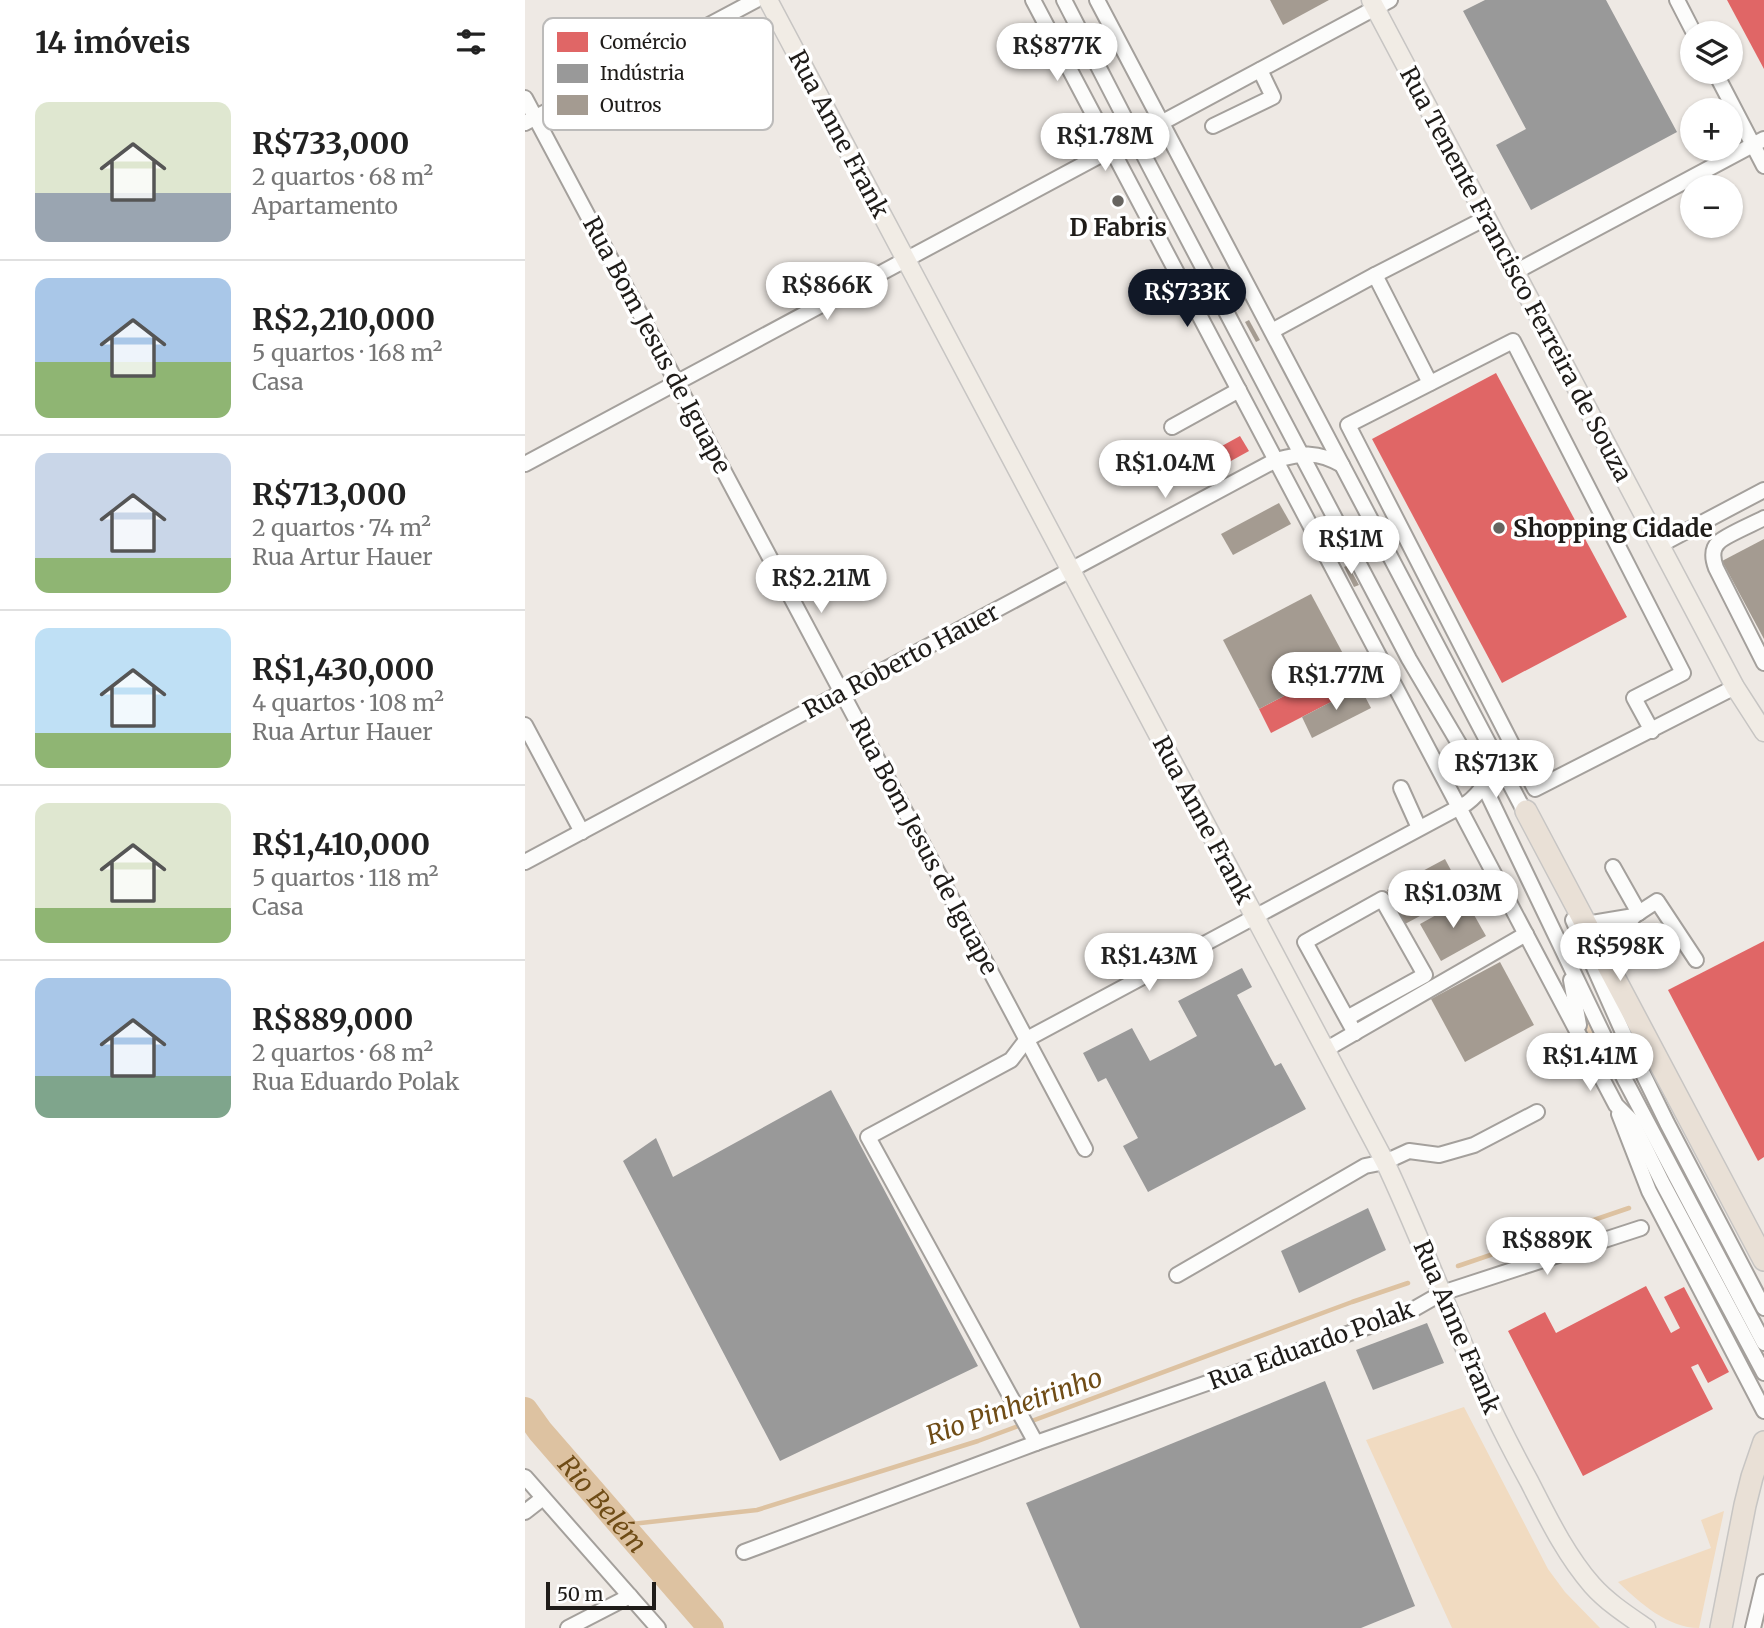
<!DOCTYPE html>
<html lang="pt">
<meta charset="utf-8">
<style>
body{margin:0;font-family:Merriweather,serif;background:#f6f6f6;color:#222;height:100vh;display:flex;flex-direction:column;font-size:26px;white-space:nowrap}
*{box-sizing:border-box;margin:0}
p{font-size:23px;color:#767676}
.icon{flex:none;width:38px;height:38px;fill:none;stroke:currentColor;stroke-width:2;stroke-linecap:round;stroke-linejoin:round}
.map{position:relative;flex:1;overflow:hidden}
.sheet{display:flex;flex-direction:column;background:#fff;width:525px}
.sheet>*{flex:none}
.tools{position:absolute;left:1155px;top:21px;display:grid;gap:14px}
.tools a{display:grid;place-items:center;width:63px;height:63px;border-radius:50%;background:#fff;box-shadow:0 2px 5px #0004;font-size:35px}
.scale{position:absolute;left:21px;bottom:18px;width:110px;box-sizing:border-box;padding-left:7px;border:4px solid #1f1c19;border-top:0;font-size:19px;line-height:24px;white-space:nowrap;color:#1f1c19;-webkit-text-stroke:5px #fff;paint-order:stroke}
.price{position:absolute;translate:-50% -60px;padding:0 16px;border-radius:24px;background:#fff;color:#222;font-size:23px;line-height:46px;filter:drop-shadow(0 2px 4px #0008)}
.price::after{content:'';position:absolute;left:50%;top:42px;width:21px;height:16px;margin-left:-10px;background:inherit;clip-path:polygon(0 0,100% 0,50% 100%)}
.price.active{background:#111827;color:#fff}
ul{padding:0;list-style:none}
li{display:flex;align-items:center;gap:21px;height:175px;padding:0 35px}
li+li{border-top:2px solid #e0e0e0}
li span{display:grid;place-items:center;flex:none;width:196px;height:140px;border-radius:14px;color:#555}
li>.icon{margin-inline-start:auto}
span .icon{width:84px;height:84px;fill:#fffc;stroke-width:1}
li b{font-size:30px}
h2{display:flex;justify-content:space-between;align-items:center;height:84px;padding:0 35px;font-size:30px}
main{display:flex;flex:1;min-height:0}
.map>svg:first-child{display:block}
.green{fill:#f1dbc1}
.shops{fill:#e06666}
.industry{fill:#999}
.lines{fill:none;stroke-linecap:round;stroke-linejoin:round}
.stream{stroke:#ddc2a1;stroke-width:4.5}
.river{stroke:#ddc2a1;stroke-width:26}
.building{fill:#a49b91}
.minor-casing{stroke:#a4a09c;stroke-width:18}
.major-casing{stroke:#c7c5c3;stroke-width:21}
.highway-casing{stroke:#c7c5c3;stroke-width:24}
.minor{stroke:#fcfcfb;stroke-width:14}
.major{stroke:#f1ece5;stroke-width:18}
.highway{stroke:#e9e0d6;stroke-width:21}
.poi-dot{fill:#676460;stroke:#fff;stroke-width:2.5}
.labels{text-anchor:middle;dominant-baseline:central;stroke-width:7;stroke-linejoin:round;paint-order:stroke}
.street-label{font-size:24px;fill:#1f1c19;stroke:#fff}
.poi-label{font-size:24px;font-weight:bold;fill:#1f1c19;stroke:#fff}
.water-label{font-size:26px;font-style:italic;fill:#6f4c16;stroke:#fff}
.key{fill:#fff;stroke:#bcbbba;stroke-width:2}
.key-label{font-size:19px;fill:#1f1c19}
</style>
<main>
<section class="sheet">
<h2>14 imóveis<svg class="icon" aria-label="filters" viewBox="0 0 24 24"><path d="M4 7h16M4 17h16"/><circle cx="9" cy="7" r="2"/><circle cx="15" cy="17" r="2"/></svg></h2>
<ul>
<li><span style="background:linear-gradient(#dfe7d0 65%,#9aa5b1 0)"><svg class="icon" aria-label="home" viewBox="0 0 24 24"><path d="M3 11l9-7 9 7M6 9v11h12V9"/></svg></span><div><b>R$733,000</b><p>2 quartos · 68 m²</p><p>Apartamento</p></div></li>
<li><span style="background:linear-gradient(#a9c7e8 60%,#8fb573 0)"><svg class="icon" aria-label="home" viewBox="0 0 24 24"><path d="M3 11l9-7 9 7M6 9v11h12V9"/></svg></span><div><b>R$2,210,000</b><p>5 quartos · 168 m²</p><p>Casa</p></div></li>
<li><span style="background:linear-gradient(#c9d6e8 75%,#8fb573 0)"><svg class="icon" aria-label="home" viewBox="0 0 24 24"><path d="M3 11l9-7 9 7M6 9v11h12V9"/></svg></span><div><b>R$713,000</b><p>2 quartos · 74 m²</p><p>Rua Artur Hauer</p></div></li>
<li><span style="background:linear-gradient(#bfe0f5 75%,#8fb573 0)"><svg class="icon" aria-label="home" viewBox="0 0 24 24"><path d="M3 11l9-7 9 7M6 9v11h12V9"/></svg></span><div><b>R$1,430,000</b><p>4 quartos · 108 m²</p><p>Rua Artur Hauer</p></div></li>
<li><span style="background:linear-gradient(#dfe7d0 75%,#8fb573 0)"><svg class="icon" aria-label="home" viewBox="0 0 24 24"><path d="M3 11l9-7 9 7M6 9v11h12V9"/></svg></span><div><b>R$1,410,000</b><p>5 quartos · 118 m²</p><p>Casa</p></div></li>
<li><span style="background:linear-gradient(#a9c7e8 70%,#7fa58c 0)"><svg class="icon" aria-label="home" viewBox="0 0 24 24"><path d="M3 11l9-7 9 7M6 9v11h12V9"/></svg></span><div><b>R$889,000</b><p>2 quartos · 68 m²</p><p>Rua Eduardo Polak</p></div></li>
</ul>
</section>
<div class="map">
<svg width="1239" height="1628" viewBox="0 0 1239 1628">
<rect width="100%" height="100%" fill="#eee9e4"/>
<g class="green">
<polygon points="1055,1007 1057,1007 1073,1041 1086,1079 1085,1081 1065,1043"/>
<polygon points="939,1407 1023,1569 1040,1592 1075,1628 927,1628 841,1440"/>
<path d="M1199 1511 1174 1628C1143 1628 1115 1603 1093 1582L1186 1548 1176 1520Z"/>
</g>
<g class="shops">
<polygon points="1202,0 1239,0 1239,69"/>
<polygon points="971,373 1102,617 977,683 847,439"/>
<polygon points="715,436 724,451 695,467 686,452"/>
<polygon points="823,663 835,687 746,733 734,709"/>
<polygon points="1239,941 1239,1157 1233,1161 1143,990"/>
<polygon points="1121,1286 1146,1333 1155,1328 1139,1297 1159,1287 1204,1372 1183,1383 1173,1364 1166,1367 1188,1409 1058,1476 983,1331 1020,1312 1031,1333"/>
</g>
<g class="industry">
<polygon points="960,0 1081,0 1152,132 1006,210 971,145 1001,129 938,11"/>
<polygon points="717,968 727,987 712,995 750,1066 756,1063 781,1109 623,1192 598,1146 613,1138 581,1078 573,1082 558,1053 607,1028 625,1061 648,1049 672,1036 653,1001"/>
<polygon points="306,1090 453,1366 255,1461 98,1161 131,1138 148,1177"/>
<polygon points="843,1208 861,1250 774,1293 756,1251"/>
<polygon points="902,1323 919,1363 848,1390 831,1350"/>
<polygon points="800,1381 890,1606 836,1628 555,1628 501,1503"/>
</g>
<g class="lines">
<g class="stream">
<polyline points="933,1266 1104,1208"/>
<polyline points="98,1525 232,1510 453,1441 827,1302 883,1283"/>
</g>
<path class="river" id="s1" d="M0 1410 15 1431 186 1628"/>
</g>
<g class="building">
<polygon points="745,0 804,0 758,25"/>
<polygon points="724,320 735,340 731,342 720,322"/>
<polygon points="754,503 766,524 708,555 696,534"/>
<polygon points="1239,539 1239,639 1197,561"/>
<polygon points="823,565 834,585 829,587 819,567"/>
<polygon points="786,594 823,663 734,709 698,640"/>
<polygon points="835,687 846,708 787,738 777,717"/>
<polygon points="920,859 938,893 880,924 862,890"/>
<polygon points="940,899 961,936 916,961 895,924"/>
<polygon points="975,962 1009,1025 940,1062 906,999"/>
</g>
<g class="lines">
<g class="minor-casing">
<g id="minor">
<polyline points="508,0 1091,1105 1107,1121 1137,1182 1239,1373"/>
<polyline points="539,0 625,167 884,659 959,786 1100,1080 1239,1343"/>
<polyline points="572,0 1003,818"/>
<polyline points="1152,0 1169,33"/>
<polyline points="1190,72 1239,166"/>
<polyline points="0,98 560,1149"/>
<polyline points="0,123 231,0"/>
<polyline points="636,123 865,0"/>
<polyline points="688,126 748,97 735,70"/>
<polyline points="990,272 1239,139"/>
<polyline points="850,275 905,383"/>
<polyline points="747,331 850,275 961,218"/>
<polyline points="647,427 714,390"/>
<polyline points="0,464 587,149"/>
<path d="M1239 518C1230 523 1199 536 1194 542 1186 549 1188 560 1191 568L1239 663"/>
<polyline points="1135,545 1239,490"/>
<polyline points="0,725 57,832"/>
<polyline points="1127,731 1109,698 1158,673 988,341 823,425 1010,789 1210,687"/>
<path d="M972 759C964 776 958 791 942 803L502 1039 486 1060 343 1137 511 1443 882 1313 917 1293 1116 1228"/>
<polyline points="876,788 894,828"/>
<path d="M0 862 751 460C778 453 792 451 817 465"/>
<polyline points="1088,867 1114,913"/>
<polyline points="1048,920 1100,1037 1142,1123 1239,1308"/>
<polyline points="1061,924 1109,916"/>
<polyline points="1079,958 1109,916 1132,901 1171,960"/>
<polyline points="1046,980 1054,1025"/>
<polyline points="822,1018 900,975 857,899 780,942 830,1033"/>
<polyline points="800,1050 1001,934"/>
<polyline points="1094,1114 1124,1191 1239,1411"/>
<polyline points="652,1275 840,1166 860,1162 884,1151 914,1155 949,1145 1012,1112"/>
<polyline points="0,1477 133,1628"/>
<polyline points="0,1512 18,1498"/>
<polyline points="219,1552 511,1443"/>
<polyline points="43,1628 105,1596"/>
<polyline points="1228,1628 1239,1582"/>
</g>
</g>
<g class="major-casing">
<g id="major">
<path d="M243 0 860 1162C894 1234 922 1309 954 1381 969 1415 986 1448 1004 1481 1022 1516 1040 1554 1067 1585 1082 1602 1102 1615 1121 1628"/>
<polyline points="846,0 1210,687 1239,732"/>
</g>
</g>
<g class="highway-casing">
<g id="highway">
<polyline points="1001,811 1239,1260"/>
<polyline points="1196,1628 1220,1505 1227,1477 1239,1442"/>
</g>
</g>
<use href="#minor" class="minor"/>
<use href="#major" class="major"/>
<use href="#highway" class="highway"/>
</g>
<g class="poi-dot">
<circle cx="593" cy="201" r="7"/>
<circle cx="974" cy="528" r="7"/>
</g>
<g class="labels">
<g class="street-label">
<text transform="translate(314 134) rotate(62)">Rua Anne Frank</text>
<text transform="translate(991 274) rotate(62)">Rua Tenente Francisco Ferreira de Souza</text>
<text transform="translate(132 345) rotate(62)">Rua Bom Jesus de Iguape</text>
<text transform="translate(376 661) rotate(-28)">Rua Roberto Hauer</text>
<text transform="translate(678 820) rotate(62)">Rua Anne Frank</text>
<text transform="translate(399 846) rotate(62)">Rua Bom Jesus de Iguape</text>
<text transform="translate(932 1327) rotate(67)">Rua Anne Frank</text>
<text transform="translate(786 1345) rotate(-20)">Rua Eduardo Polak</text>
</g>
<g class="poi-label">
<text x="593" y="227">D Fabris</text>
<text x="988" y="528" text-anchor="start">Shopping Cidade</text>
</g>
<g class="water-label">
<text transform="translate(489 1406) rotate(-19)">Rio Pinheirinho</text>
<text stroke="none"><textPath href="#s1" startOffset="122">Rio Belém</textPath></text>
</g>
</g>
<rect x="18" y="18" width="230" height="112" rx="10" class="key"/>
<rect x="32" y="32" width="31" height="20" fill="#e06666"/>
<rect x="32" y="64" width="31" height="19" fill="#999"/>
<rect x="32" y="95" width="31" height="20" fill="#a49b91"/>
<g class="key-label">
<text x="75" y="49">Comércio</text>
<text x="75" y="80">Indústria</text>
<text x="75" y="112">Outros</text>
</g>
</svg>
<div class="tools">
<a><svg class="icon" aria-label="layers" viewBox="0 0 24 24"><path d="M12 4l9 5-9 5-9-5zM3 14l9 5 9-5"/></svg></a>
<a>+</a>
<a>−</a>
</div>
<div class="scale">50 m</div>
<b class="price" style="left:532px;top:83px">R$877K</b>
<b class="price" style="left:580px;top:173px">R$1.78M</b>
<b class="price" style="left:302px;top:322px">R$866K</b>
<b class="price active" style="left:662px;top:329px">R$733K</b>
<b class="price" style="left:640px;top:500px">R$1.04M</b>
<b class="price" style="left:826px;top:576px">R$1M</b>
<b class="price" style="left:296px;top:615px">R$2.21M</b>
<b class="price" style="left:811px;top:712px">R$1.77M</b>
<b class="price" style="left:971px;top:800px">R$713K</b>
<b class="price" style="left:928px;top:930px">R$1.03M</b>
<b class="price" style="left:1095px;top:983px">R$598K</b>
<b class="price" style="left:624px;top:993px">R$1.43M</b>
<b class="price" style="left:1065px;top:1093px">R$1.41M</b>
<b class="price" style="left:1022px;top:1277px">R$889K</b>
</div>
</main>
